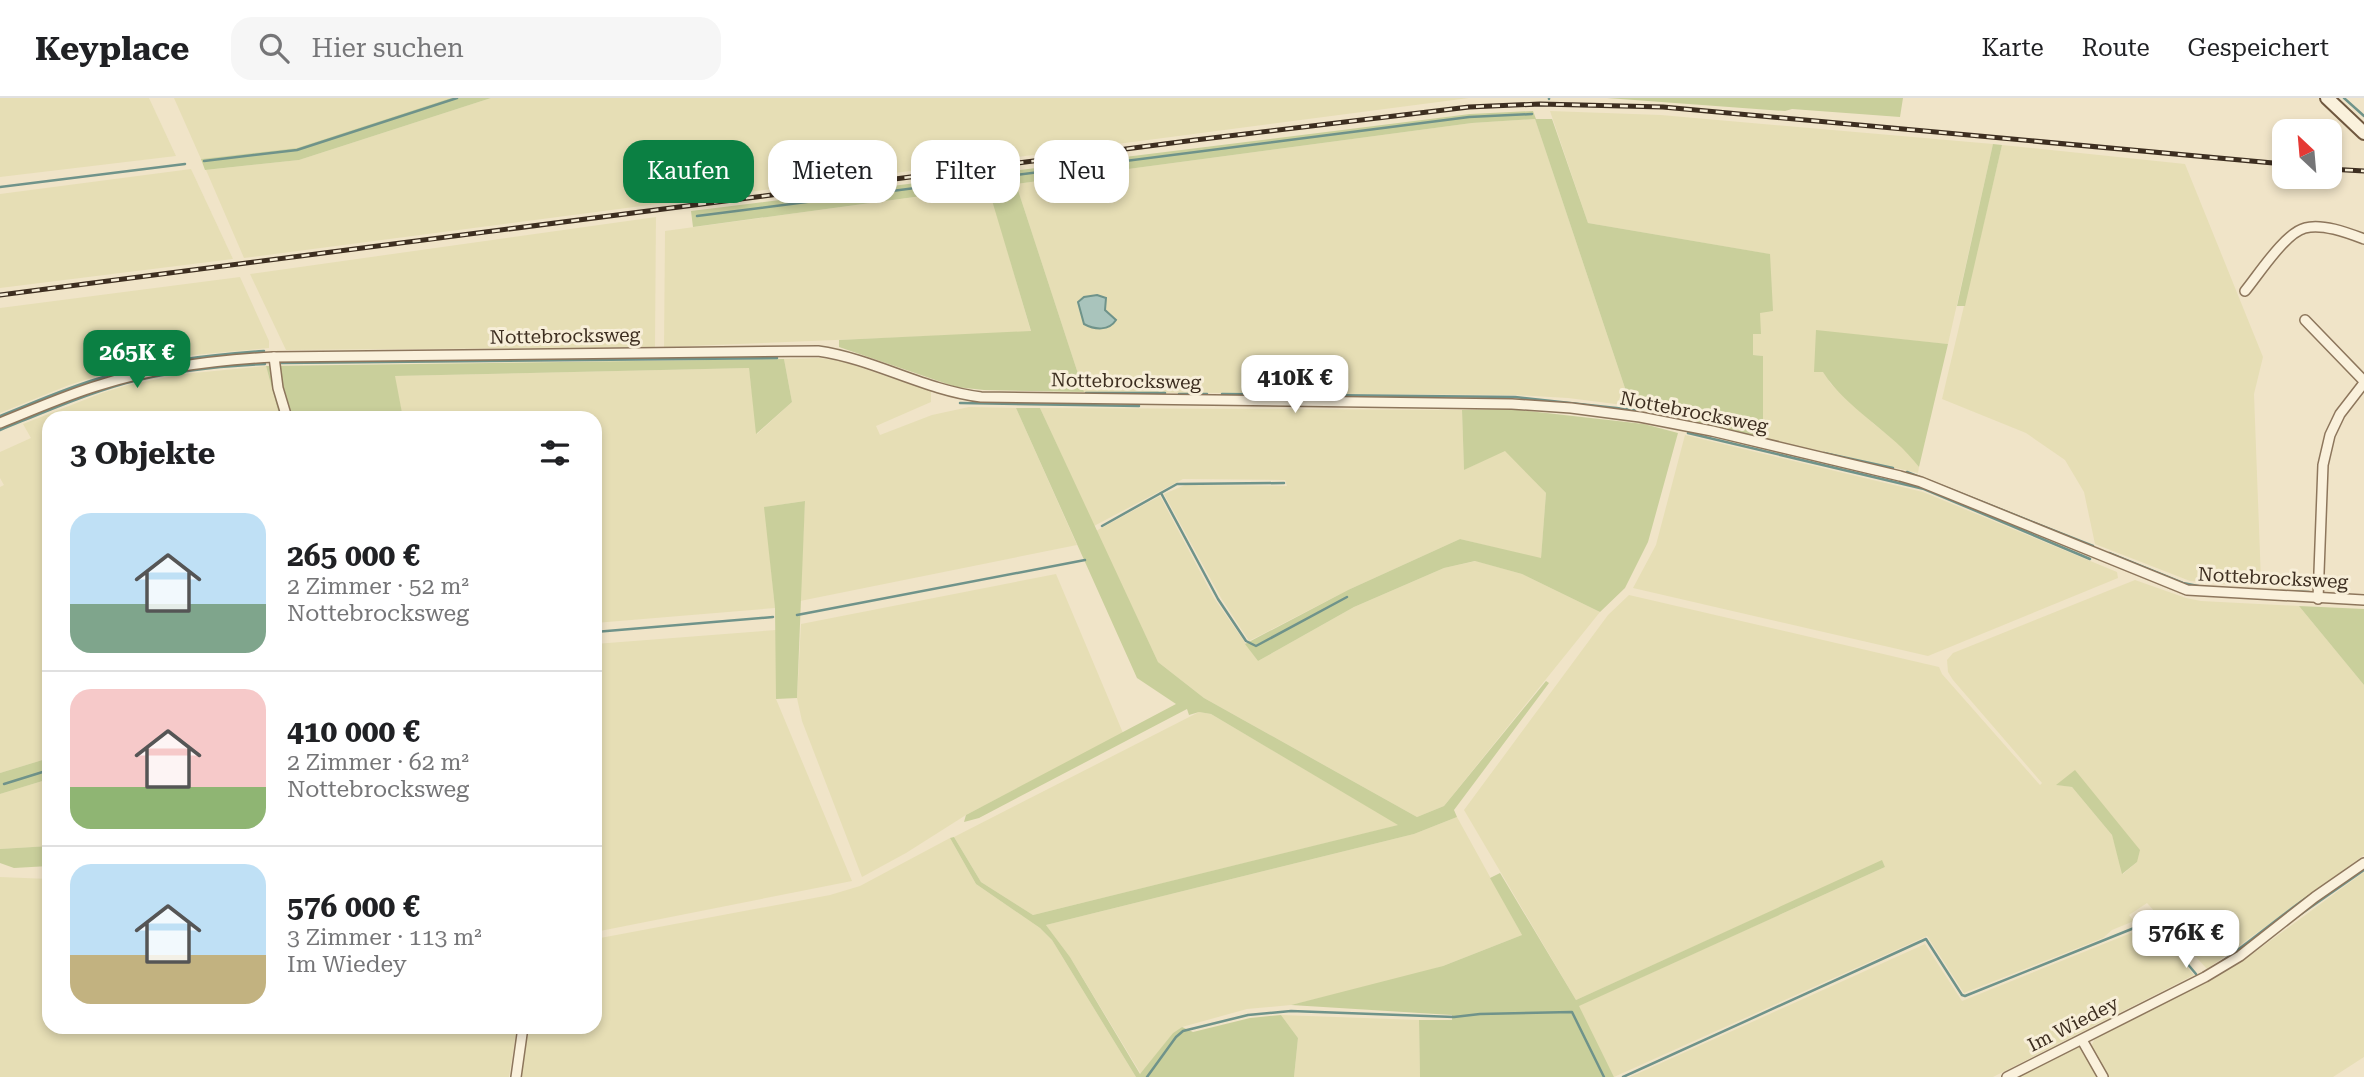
<!DOCTYPE html>
<html lang="de">
<meta charset="utf-8">
<style>
body{margin:0;font-family:"Roboto Serif",serif;background:#f6f6f6;color:#202124;height:100vh;display:flex;flex-direction:column;font-size:26px;white-space:nowrap}
*{box-sizing:border-box;margin:0}
p{font-size:23px;color:#757577}
.icon{flex:none;width:38px;height:38px;fill:none;stroke:currentColor;stroke-width:2;stroke-linecap:round;stroke-linejoin:round}
.map{position:relative;flex:1;overflow:hidden}
.side{position:absolute;left:42px;top:313px;width:560px;height:623px;display:flex;flex-direction:column;background:#fff;border-radius:21px;box-shadow:0 4px 10px #0003}
.side>*{flex:none}
.top-card{position:absolute;left:623px;top:42px;width:665px;height:63px;display:flex;gap:14px}
.needle{width:46px;rotate:334deg}
.controls{position:absolute;left:2272px;top:21px;display:grid;gap:14px}
.controls a{display:grid;place-items:center;width:70px;height:70px;border-radius:14px;background:#fff;box-shadow:0 4px 10px #0003;font-size:35px}
.price{position:absolute;translate:-50% -60px;padding:0 16px;border-radius:14px;background:#fff;color:#222;font-size:23px;line-height:46px;filter:drop-shadow(0 2px 4px #0008)}
.price::after{content:'';position:absolute;left:50%;top:42px;width:21px;height:16px;margin-left:-10px;background:inherit;clip-path:polygon(0 0,100% 0,50% 100%)}
.price.on{background:#0b8043;color:#fff}
ul{padding:0;list-style:none}
li{display:flex;align-items:center;gap:21px;height:175px;padding:0 28px}
li+li{border-top:2px solid #e0e0e0}
li span{display:grid;place-items:center;flex:none;width:196px;height:140px;border-radius:21px;color:#555}
li>.icon{margin-inline-start:auto}
span .icon{width:84px;height:84px;fill:#fffc;stroke-width:1}
li b{font-size:30px}
h2{display:flex;justify-content:space-between;align-items:center;height:84px;padding:0 28px;font-size:30px}
.pill{padding:0 24px;border-radius:21px;background:#fff;box-shadow:0 4px 10px #0003;font-size:24px;line-height:63px}
.pill.on{background:#0b8043;color:#fff}
header{display:flex;align-items:center;gap:42px;box-sizing:border-box;height:98px;padding:0 35px;background:#fff;border-bottom:2px solid #e0e0e0}
header strong{font-size:33px}
nav{display:flex;gap:38px;margin-inline-start:auto;font-size:24px}
.search{width:490px;height:63px;background:#f6f6f6;display:flex;align-items:center;gap:18px;box-sizing:border-box;padding:0 24px;border-radius:21px;color:#757577;font-size:26px}
.map>svg:first-child{display:block}
.farmland{fill:#e6deb5;fill-rule:evenodd}
.green{fill:#c9cf9b}
.water{fill:#a9c4bc;stroke:#6f938a;stroke-width:2}
.lines{fill:none;stroke-linecap:round;stroke-linejoin:round}
.stream{stroke:#6f938a;stroke-width:2.5}
.street-casing{stroke:#8d765c;stroke-width:12}
.secondary-casing{stroke:#6f573f;stroke-width:16}
.street{stroke:#faf1dc;stroke-width:9}
.secondary{stroke:#faf1dc;stroke-width:12}
.rail-casing{stroke:#3d2e20;stroke-width:5}
.rail{stroke:#f7eed8;stroke-width:2.5;stroke-dasharray:8;stroke-linecap:butt}
.labels{text-anchor:middle;dominant-baseline:central;stroke-width:6;stroke-linejoin:round;paint-order:stroke}
.street-label{font-size:19px;fill:#3d2e20;stroke:#f7eed8}
</style>
<header>
<strong>Keyplace</strong>
<div class="search"><svg class="icon" aria-label="search" viewBox="0 0 24 24"><circle cx="10" cy="10" r="6"/><path d="M15 15l6 6"/></svg>Hier suchen</div>
<nav><a>Karte</a><a>Route</a><a>Gespeichert</a></nav>
</header>
<div class="map">
<svg width="2364" height="979" viewBox="0 0 2364 979">
<rect width="100%" height="100%" fill="#f0e4c8"/>
<g class="farmland">
<polygon points="0,0 149,0 176,58 0,79"/>
<polygon points="174,0 451,0 297,50 201,61"/>
<polygon points="491,0 1469,0 244,160 206,72 299,62"/>
<polygon points="1550,13 1661,17 1993,46 1948,246 1816,233 1823,273 1831,286 1874,326 1906,351 1919,369 1918,375 1763,340 1763,258 1753,257 1753,235 1760,236 1760,215 1769,156 1588,125"/>
<polygon points="1535,21 1631,308 1568,300 1514,297 1084,294 1016,86 1472,25"/>
<polygon points="2002,47 2185,66 2263,259 2254,296 2261,483 2253,483 2253,488 2190,483 2095,446 2084,394 2065,362 2026,335 1942,301"/>
<polygon points="191,71 233,161 0,190 0,96"/>
<polygon points="989,89 1031,234 664,249 665,133"/>
<polygon points="656,119 655,249 286,252 250,176"/>
<polygon points="240,179 269,243 269,250 183,258 124,270 69,287 0,315 0,210"/>
<polygon points="819,260 841,263 931,293 931,304 876,328 880,337 932,317 969,309 1016,310 1077,447 800,503 805,403 765,409 775,510 595,525 595,320 403,320 394,278 749,270 757,336 792,304 784,261"/>
<polygon points="266,268 280,320 49,320 49,660 0,675 0,389 4,387 0,380 0,354 31,340 23,326 102,295 128,287 183,276"/>
<polygon points="1040,310 1462,312 1464,372 1505,352 1546,395 1541,461 1460,441 1348,492 1249,543 1221,500 1164,396 1185,387 1287,388 1285,382 1183,381 1094,428"/>
<polygon points="1685,337 1923,394 2117,474 2118,480 1928,558 1633,490 1656,447"/>
<polygon points="1160,398 1214,500 1258,563 1354,509 1444,470 1476,463 1522,476 1600,514 1444,708 1417,719 1204,600 1158,564 1096,433"/>
<polygon points="1056,476 1123,635 966,717 906,755 862,779 802,623 797,600 801,526"/>
<path d="M2135 482 2186 500 2201 503 2299 508 2364 587V757L2207 871 2147 805 2129 817 2134 823 2112 832 2103 840 1964 895 1927 838 1614 979 1578 908 1885 769 1882 763 1576 902 1464 712 1608 517 1629 497 1939 569 1942 576 2040 687 2042 685 1953 582 1948 574 1947 562 1953 555ZM2075 673 2137 764 2123 776 2112 737 2072 689 2057 687Z"/>
<polygon points="776,532 776,601 852,783 595,834 595,546"/>
<polygon points="1199,614 1211,616 1399,727 1033,817 981,784 954,739"/>
<polygon points="49,681 49,748 0,751 0,696"/>
<polygon points="1457,719 1522,837 1443,868 1411,878 1291,907 1247,911 1182,929 1173,935 1141,976 1070,859 1046,827 1414,736"/>
<polygon points="950,740 976,786 1040,830 1052,842 1136,979 521,979 528,929 595,929 595,841 830,797 860,788"/>
<polygon points="2364,774 2364,959 2333,979 2108,979 2091,949 2095,940 2211,881 2244,862"/>
<polygon points="0,779 49,781 49,929 517,929 509,979 0,979"/>
<polygon points="2151,827 2194,877 1993,979 1630,979 1925,846 1962,903"/>
<polygon points="1281,917 1419,922 1420,979 1294,979 1298,940"/>
<polygon points="2080,948 2097,979 2017,979"/>
</g>
<g class="green">
<polygon points="451,0 491,0 299,62 205,72 201,61 297,50"/>
<polygon points="1607,0 1903,0 1900,19 1792,11 1785,13"/>
<polygon points="1533,13 1536,21 1552,21 1588,125 1770,156 1773,213 1760,215 1761,236 1753,236 1753,257 1763,258 1763,340 1631,308 1535,21 1472,25 1016,86 1084,294 984,292 956,289 839,249 839,242 1031,233 988,89 693,129 691,113 1470,16"/>
<polygon points="1993,46 2002,47 1965,208 1957,208"/>
<path d="M1816 232 1948 246 1919 369C1892 333 1847 312 1823 274H1814Z"/>
<polygon points="784,261 792,304 756,336 749,270 395,278 403,320 280,320 266,268"/>
<polygon points="1016,310 1040,310 1158,564 1204,600 1417,719 1444,708 1546,583 1549,585 1454,712 1457,719 1414,736 1046,827 1070,859 1140,976 1173,935 1182,929 1193,934 1250,920 1281,917 1298,940 1294,979 1136,979 1052,842 1040,830 976,786 950,740 954,739 981,784 1033,817 1398,727 1211,616 1199,614 1189,617 1187,611 979,720 964,724 966,717 1176,606 1137,580"/>
<polygon points="1510,311 1644,326 1678,335 1648,444 1625,490 1600,514 1522,476 1475,463 1444,470 1354,509 1258,563 1245,546 1348,492 1460,441 1541,460 1546,395 1505,353 1464,372 1462,312"/>
<polygon points="805,403 797,600 776,601 775,510 764,409"/>
<polygon points="2299,508 2364,511 2364,587"/>
<polygon points="49,660 49,681 0,696 0,675"/>
<polygon points="2075,672 2140,752 2137,764 2122,776 2112,737 2072,689 2056,687"/>
<polygon points="49,748 49,768 14,770 0,765 0,751"/>
<polygon points="1882,762 1885,769 1579,908 1614,979 1420,979 1419,922 1452,922 1452,917 1291,907 1443,868 1522,837 1490,780 1500,775 1576,902"/>
</g>
<path class="water" d="M1097 197 1106 200 1105 212 1116 222C1109 233 1095 232 1084 226L1078 204 1084 199Z"/>
<g class="lines">
<g class="stream">
<polyline points="1549,0 1549,1"/>
<polyline points="2344,0 2364,18"/>
<polyline points="204,63 297,52 457,0"/>
<polyline points="0,89 185,66"/>
<polyline points="697,118 1469,19 1532,16"/>
<polyline points="280,265 777,260"/>
<polyline points="1086,295 1165,295"/>
<polyline points="1179,296 1207,296"/>
<polyline points="1222,296 1515,299 1635,312"/>
<polyline points="960,305 1139,308"/>
<path d="M0 318C33 305 66 290 100 280 153 263 209 257 264 253"/>
<path d="M0 332C42 315 83 297 126 285 172 273 219 268 265 266"/>
<polyline points="1688,335 1924,391 2090,461"/>
<polyline points="1824,355 1893,370"/>
<polyline points="1907,374 2093,448"/>
<polyline points="1161,395 1218,501 1246,543 1256,548 1347,499"/>
<polyline points="1102,428 1177,386 1284,385"/>
<polyline points="2109,455 2183,485 2203,489"/>
<polyline points="2281,493 2309,494"/>
<polyline points="797,517 1085,462"/>
<polyline points="595,534 773,519"/>
<polyline points="4,686 49,672"/>
<polyline points="2298,818 2364,772"/>
<path d="M2217 867C2249 845 2277 820 2309 798"/>
<polyline points="1147,979 1176,939 1183,933 1248,917 1291,913 1454,919 1480,916 1572,914 1604,979"/>
<polyline points="1623,979 1926,841 1962,897 1965,898 2149,824 2153,825 2196,876"/>
</g>
<g class="street-casing">
<g id="street">
<path d="M2245 193C2259 176 2285 135 2305 130 2322 125 2348 135 2364 141"/>
<polyline points="2305,222 2364,283"/>
<polyline points="274,259 278,290 287,320"/>
<path d="M0 325C33 312 66 297 100 287 157 269 215 262 274 259L818 253C874 261 924 292 981 299L1512 306 1571 310 1640 319 1712 333 1900 378 1921 384 2187 492 2364 502"/>
<polyline points="2318,501 2323,367 2330,337 2340,316 2364,285"/>
<polyline points="2082,942 2103,979"/>
<polyline points="516,979 523,929"/>
<polyline points="2007,979 2205,879 2240,858 2315,799 2364,765"/>
</g>
</g>
<g class="secondary-casing">
<polyline id="secondary" points="2327,0 2364,35"/>
</g>
<use href="#street" class="street"/>
<use href="#secondary" class="secondary"/>
<g class="rail-casing">
<g id="rail">
<polyline points="2329,71 2364,73"/>
<polyline points="0,197 1195,42 1469,9 1540,6 1663,9 2284,66"/>
</g>
</g>
<use href="#rail" class="rail"/>
</g>
<g class="labels">
<g class="street-label">
<text transform="translate(565 238) rotate(-1)">Nottebrocksweg</text>
<text transform="translate(1126 283) rotate(1)">Nottebrocksweg</text>
<text transform="translate(1694 314) rotate(11)">Nottebrocksweg</text>
<text transform="translate(2273 480) rotate(3)">Nottebrocksweg</text>
<text transform="translate(2073 926) rotate(-27)">Im Wiedey</text>
</g>
</g>
</svg>
<div class="controls">
<a><svg class="needle" viewBox="-14 -14 28 28"><path d="M0-13l5 13h-10z" fill="#e53935"/><path d="M0 13l5-13h-10z" fill="#757577"/></svg></a>
</div>
<b class="price on" style="left:137px;top:292px">265K €</b>
<b class="price" style="left:1295px;top:317px">410K €</b>
<b class="price" style="left:2186px;top:872px">576K €</b>
<div class="top-card">
<a class="pill on">Kaufen</a>
<a class="pill">Mieten</a>
<a class="pill">Filter</a>
<a class="pill">Neu</a>
</div>
<section class="side">
<h2>3 Objekte<svg class="icon" aria-label="filters" viewBox="0 0 24 24"><path d="M4 7h16M4 17h16"/><circle cx="9" cy="7" r="2"/><circle cx="15" cy="17" r="2"/></svg></h2>
<ul>
<li><span style="background:linear-gradient(#bfe0f5 65%,#7fa58c 0)"><svg class="icon" aria-label="home" viewBox="0 0 24 24"><path d="M3 11l9-7 9 7M6 9v11h12V9"/></svg></span><div><b>265 000 €</b><p>2 Zimmer · 52 m²</p><p>Nottebrocksweg</p></div></li>
<li><span style="background:linear-gradient(#f6c9c9 70%,#8fb573 0)"><svg class="icon" aria-label="home" viewBox="0 0 24 24"><path d="M3 11l9-7 9 7M6 9v11h12V9"/></svg></span><div><b>410 000 €</b><p>2 Zimmer · 62 m²</p><p>Nottebrocksweg</p></div></li>
<li><span style="background:linear-gradient(#bfe0f5 65%,#c2b280 0)"><svg class="icon" aria-label="home" viewBox="0 0 24 24"><path d="M3 11l9-7 9 7M6 9v11h12V9"/></svg></span><div><b>576 000 €</b><p>3 Zimmer · 113 m²</p><p>Im Wiedey</p></div></li>
</ul>
</section>
</div>
